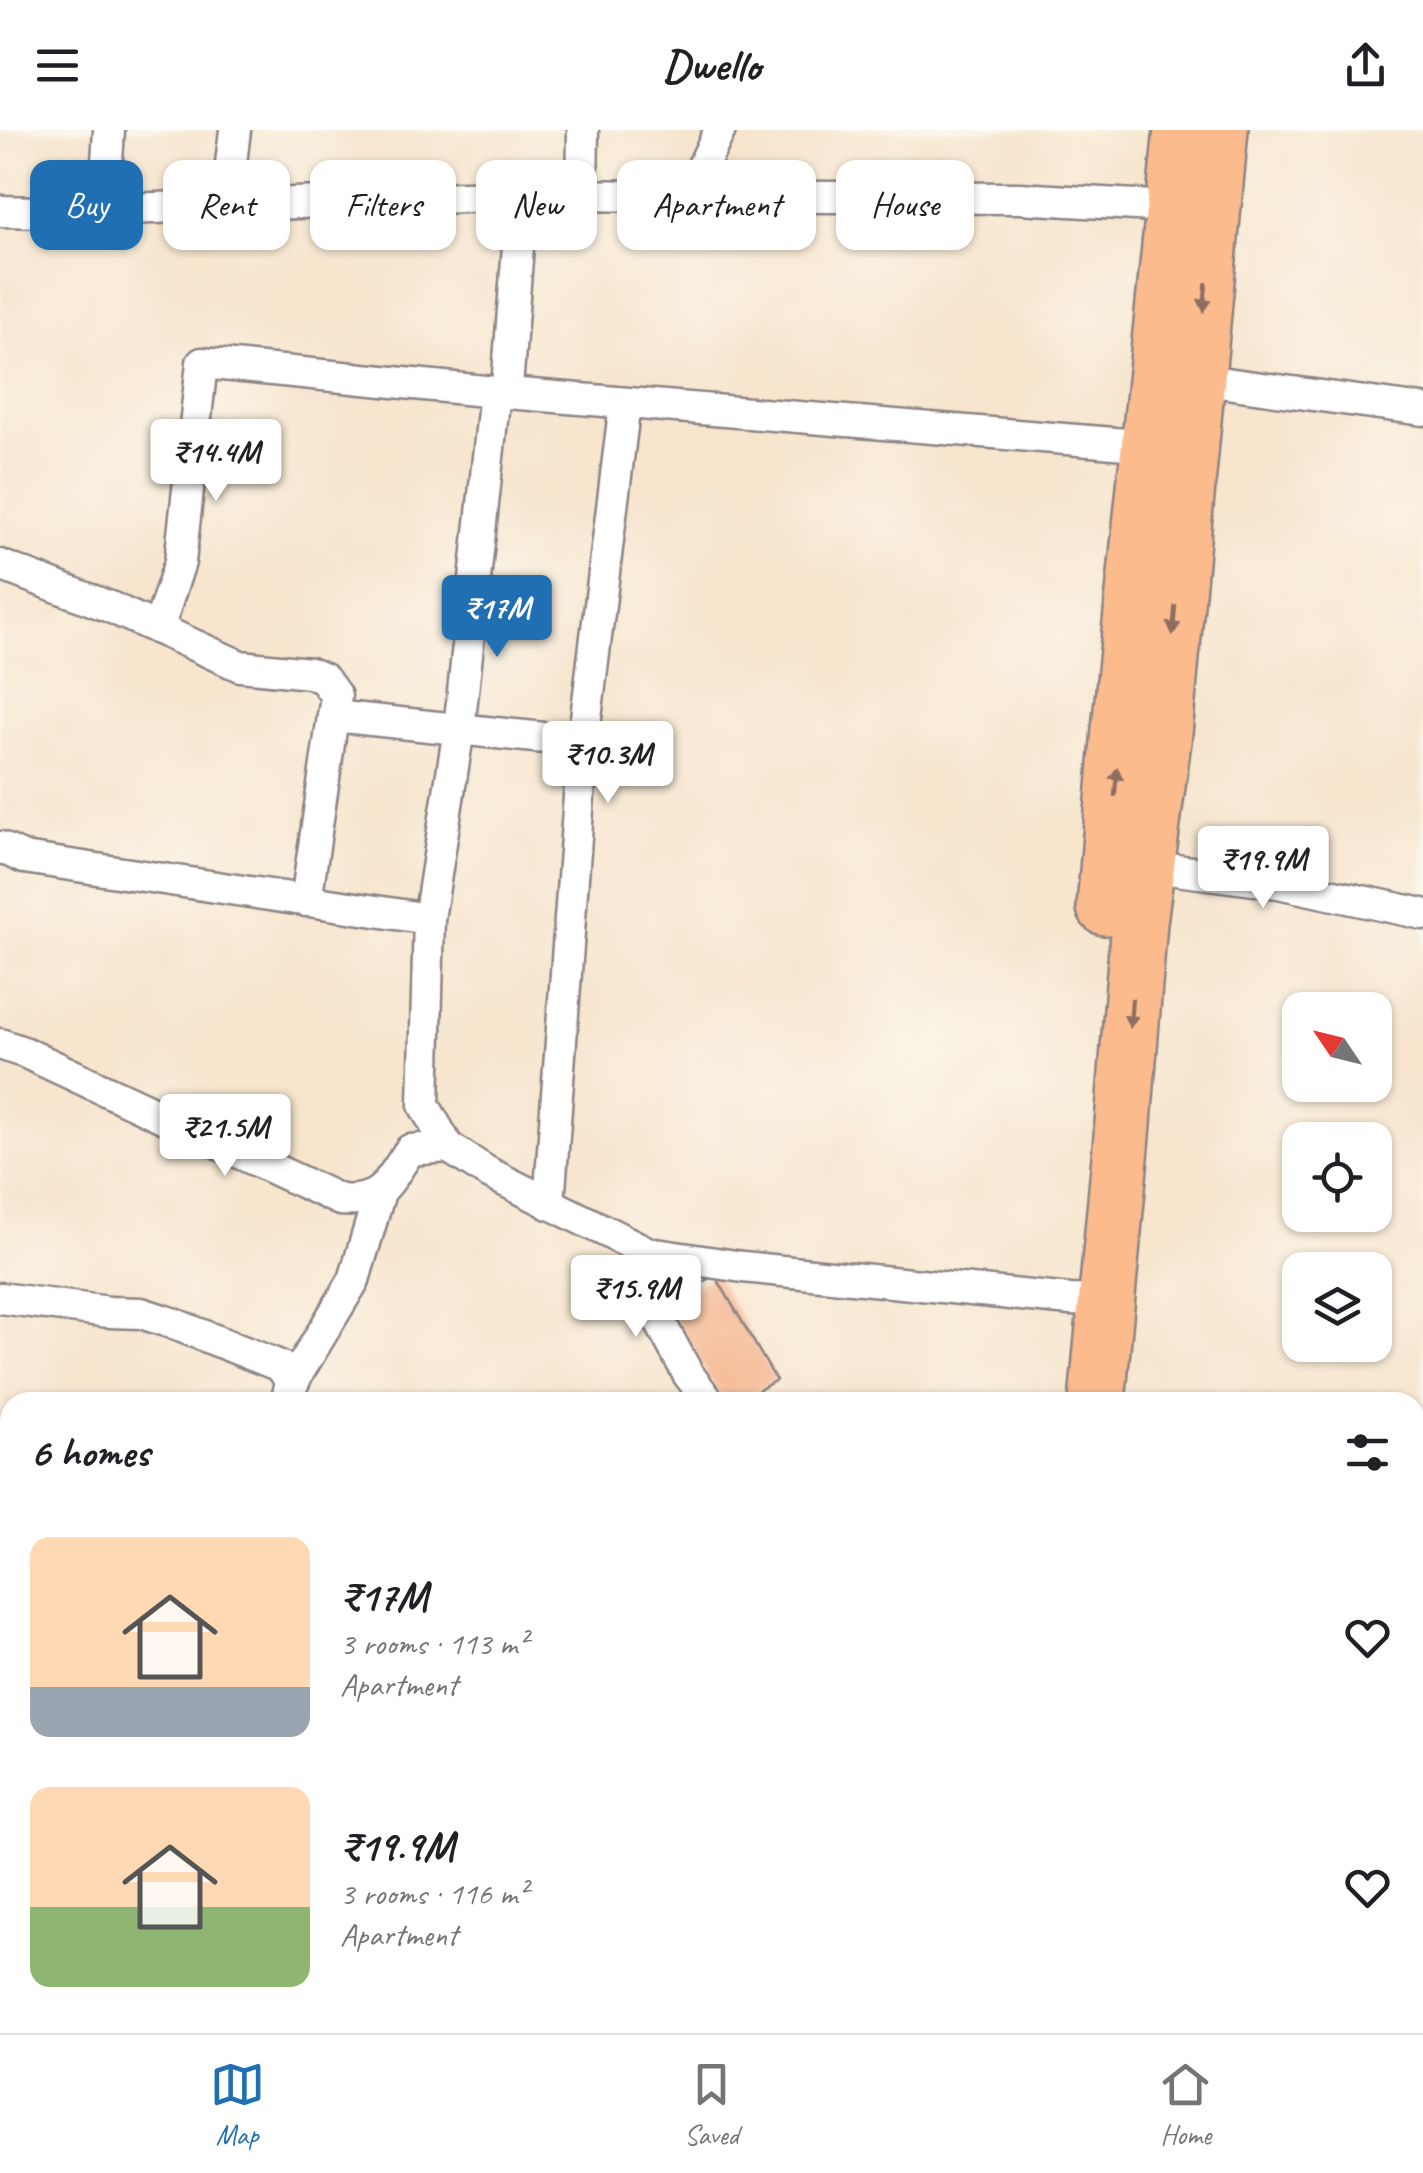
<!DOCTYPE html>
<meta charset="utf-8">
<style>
body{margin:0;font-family:Caveat,sans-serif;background:#f6f6f6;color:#202124;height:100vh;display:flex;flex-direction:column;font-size:38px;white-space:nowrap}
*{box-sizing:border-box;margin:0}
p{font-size:32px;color:#757577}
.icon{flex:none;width:55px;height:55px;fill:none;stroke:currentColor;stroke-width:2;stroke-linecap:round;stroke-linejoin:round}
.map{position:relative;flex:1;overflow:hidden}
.details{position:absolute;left:0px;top:1262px;width:1425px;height:642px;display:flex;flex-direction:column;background:#fff;border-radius:30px 30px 0 0;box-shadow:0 2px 8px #0004}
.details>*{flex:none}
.top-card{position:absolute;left:30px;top:30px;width:1365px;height:90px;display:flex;gap:20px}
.needle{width:65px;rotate:305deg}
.controls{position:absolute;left:1282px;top:862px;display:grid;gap:20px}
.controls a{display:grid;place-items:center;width:110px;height:110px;border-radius:20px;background:#fff;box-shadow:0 2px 8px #0004;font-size:50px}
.price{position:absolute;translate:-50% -85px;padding:0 22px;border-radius:10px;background:#fff;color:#222;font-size:32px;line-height:65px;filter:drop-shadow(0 2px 5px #0008)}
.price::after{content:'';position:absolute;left:50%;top:60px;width:30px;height:22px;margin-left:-15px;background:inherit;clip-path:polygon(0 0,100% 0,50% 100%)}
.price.selected{background:#1f6fb2;color:#fff}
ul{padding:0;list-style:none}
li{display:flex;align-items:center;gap:30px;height:250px;padding:0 30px}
li span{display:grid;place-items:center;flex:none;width:280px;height:200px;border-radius:20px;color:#555}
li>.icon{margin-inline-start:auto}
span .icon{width:120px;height:120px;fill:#fffc;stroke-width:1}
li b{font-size:42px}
h2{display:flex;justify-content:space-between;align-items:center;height:120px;padding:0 30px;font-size:42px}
.chip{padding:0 35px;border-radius:20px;background:#fff;box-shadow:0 2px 8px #0004;font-size:35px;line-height:90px}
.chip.selected{background:#1f6fb2;color:#fff}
header{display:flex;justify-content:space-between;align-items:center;height:130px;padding:0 30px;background:#fff;font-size:45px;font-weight:700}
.tabs{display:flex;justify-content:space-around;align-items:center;height:140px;border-top:2px solid #e0e0e0;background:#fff;font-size:28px;color:#757577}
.tabs a{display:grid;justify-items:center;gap:5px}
.tabs .selected{color:#1f6fb2}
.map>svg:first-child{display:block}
.building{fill:#f4b088}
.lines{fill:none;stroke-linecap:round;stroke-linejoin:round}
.street-casing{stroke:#8c8484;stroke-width:35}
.highway-casing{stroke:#8c8484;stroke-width:60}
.street{stroke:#fff;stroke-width:30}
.highway{stroke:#fbbb8d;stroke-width:55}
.oneway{fill:#8e6e64}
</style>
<header><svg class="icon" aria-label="menu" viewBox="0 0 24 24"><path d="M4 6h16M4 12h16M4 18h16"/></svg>Dwello<svg class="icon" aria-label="share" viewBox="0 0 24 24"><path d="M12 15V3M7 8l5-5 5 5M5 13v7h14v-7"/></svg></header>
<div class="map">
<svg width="1423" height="1903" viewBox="0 0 1423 1903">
<rect width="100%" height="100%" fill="#fbf7ec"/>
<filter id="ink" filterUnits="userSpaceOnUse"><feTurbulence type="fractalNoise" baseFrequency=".01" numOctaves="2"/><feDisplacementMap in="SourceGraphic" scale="20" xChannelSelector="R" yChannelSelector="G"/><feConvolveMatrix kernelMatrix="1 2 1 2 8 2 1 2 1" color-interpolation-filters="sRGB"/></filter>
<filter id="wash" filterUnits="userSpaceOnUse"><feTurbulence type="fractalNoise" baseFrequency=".0048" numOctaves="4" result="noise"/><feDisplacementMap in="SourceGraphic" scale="40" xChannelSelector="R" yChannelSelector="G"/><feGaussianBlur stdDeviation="2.25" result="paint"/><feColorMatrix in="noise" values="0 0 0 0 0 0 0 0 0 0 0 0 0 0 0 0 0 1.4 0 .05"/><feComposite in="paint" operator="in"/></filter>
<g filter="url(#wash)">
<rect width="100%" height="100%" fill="#f7e5ce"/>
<g id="blocks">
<g class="building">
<polygon points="715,1145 776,1250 738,1272 723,1272 666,1174"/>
<polygon points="1415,1480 1423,1481 1423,1537 1415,1536"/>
<polygon points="867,1895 945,1895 944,1903 866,1903"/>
<polygon points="1364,1895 1402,1895 1401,1903 1363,1903"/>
</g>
</g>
</g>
<g filter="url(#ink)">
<use href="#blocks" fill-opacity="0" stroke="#8c8484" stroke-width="2.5"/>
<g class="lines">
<g class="street-casing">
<g id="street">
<polyline points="582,65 583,0"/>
<polyline points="688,67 720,0"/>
<polyline points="226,75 235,0"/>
<polyline points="104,79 109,0"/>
<polyline points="0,81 42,82 522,65 1019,68 1186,78"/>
<polyline points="1197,249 1423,280"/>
<polyline points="0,435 110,477 240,536 310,543 324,549 336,566 306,771"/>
<polyline points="158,499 180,432 202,233 495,262 1162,317"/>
<polyline points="333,586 583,612"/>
<polyline points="0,717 24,728 429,789 424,975 448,1017 487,1042 649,1123 743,1137 1070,1170 1106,1171"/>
<polyline points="1137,735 1278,753 1423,784"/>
<polyline points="429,789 459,599 495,262 507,257 522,65"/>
<path d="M0 914 26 923 340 1070C383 1074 388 1051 410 1020L448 1017"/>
<polyline points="549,1074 583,612 625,273"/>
<polyline points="649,1123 646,1166 688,1244 709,1272"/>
<path d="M0 1168 109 1182 141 1183 172 1193 280 1236C291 1249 292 1257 285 1272"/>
<polyline points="290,1260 298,1243 354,1150 380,1062"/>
<polyline points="0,1595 10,1601"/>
<polyline points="1415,1857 1423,1858"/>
<polyline points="504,1895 519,1903"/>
</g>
</g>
<g class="highway-casing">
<g id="highway">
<polyline points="1105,777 1120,599 1182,0"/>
<polyline points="1097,1272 1122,1006 1139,792 1164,603 1220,0"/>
<polyline points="1030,1903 1030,1895"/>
</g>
</g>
<use href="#street" class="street"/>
<use href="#highway" class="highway"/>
</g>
<defs><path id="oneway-solid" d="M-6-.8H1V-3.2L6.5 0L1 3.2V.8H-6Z" transform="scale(2.5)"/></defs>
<g class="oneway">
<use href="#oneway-solid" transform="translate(1205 167) rotate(95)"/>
<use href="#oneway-solid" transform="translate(1174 490) rotate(95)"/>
<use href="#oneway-solid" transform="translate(1116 652) rotate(-85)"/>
<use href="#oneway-solid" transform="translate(1131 883) rotate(94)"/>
</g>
</g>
</svg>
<div class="controls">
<a><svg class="needle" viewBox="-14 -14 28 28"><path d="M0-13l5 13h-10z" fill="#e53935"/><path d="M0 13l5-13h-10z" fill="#757577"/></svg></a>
<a><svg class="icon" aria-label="locate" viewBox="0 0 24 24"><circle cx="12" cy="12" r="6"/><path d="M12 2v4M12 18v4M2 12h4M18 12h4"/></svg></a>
<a><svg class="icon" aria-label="layers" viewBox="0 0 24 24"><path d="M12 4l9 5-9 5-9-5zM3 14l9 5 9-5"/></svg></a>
</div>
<b class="price" style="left:216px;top:374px">₹14.4M</b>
<b class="price selected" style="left:497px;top:530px">₹17M</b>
<b class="price" style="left:608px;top:676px">₹10.3M</b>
<b class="price" style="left:1263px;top:781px">₹19.9M</b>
<b class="price" style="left:225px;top:1049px">₹21.5M</b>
<b class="price" style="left:636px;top:1210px">₹15.9M</b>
<div class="top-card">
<a class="chip selected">Buy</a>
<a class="chip">Rent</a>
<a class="chip">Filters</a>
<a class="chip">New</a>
<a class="chip">Apartment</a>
<a class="chip">House</a>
</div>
<section class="details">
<h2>6 homes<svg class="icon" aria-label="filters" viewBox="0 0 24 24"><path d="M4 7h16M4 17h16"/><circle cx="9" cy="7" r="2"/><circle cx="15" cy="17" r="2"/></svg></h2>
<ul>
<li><span style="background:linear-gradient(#ffd9b3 75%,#9aa5b1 0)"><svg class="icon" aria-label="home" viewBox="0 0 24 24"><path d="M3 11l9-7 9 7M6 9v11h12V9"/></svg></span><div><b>₹17M</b><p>3 rooms · 113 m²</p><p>Apartment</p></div><svg class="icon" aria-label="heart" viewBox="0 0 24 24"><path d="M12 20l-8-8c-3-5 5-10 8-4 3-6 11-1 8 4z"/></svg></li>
<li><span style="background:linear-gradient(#ffd9b3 60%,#8fb573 0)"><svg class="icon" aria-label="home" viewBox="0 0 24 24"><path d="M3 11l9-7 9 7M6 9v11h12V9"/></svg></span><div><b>₹19.9M</b><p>3 rooms · 116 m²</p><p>Apartment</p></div><svg class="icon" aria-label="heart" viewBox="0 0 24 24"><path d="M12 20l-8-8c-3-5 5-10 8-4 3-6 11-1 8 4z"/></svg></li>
</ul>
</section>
</div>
<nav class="tabs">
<a class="selected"><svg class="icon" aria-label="map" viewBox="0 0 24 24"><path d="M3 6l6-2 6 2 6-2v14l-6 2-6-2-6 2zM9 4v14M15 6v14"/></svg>Map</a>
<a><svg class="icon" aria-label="saved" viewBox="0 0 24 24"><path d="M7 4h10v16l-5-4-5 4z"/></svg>Saved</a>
<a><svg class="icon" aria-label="home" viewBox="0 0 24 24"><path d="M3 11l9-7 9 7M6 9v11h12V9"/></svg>Home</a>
</nav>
